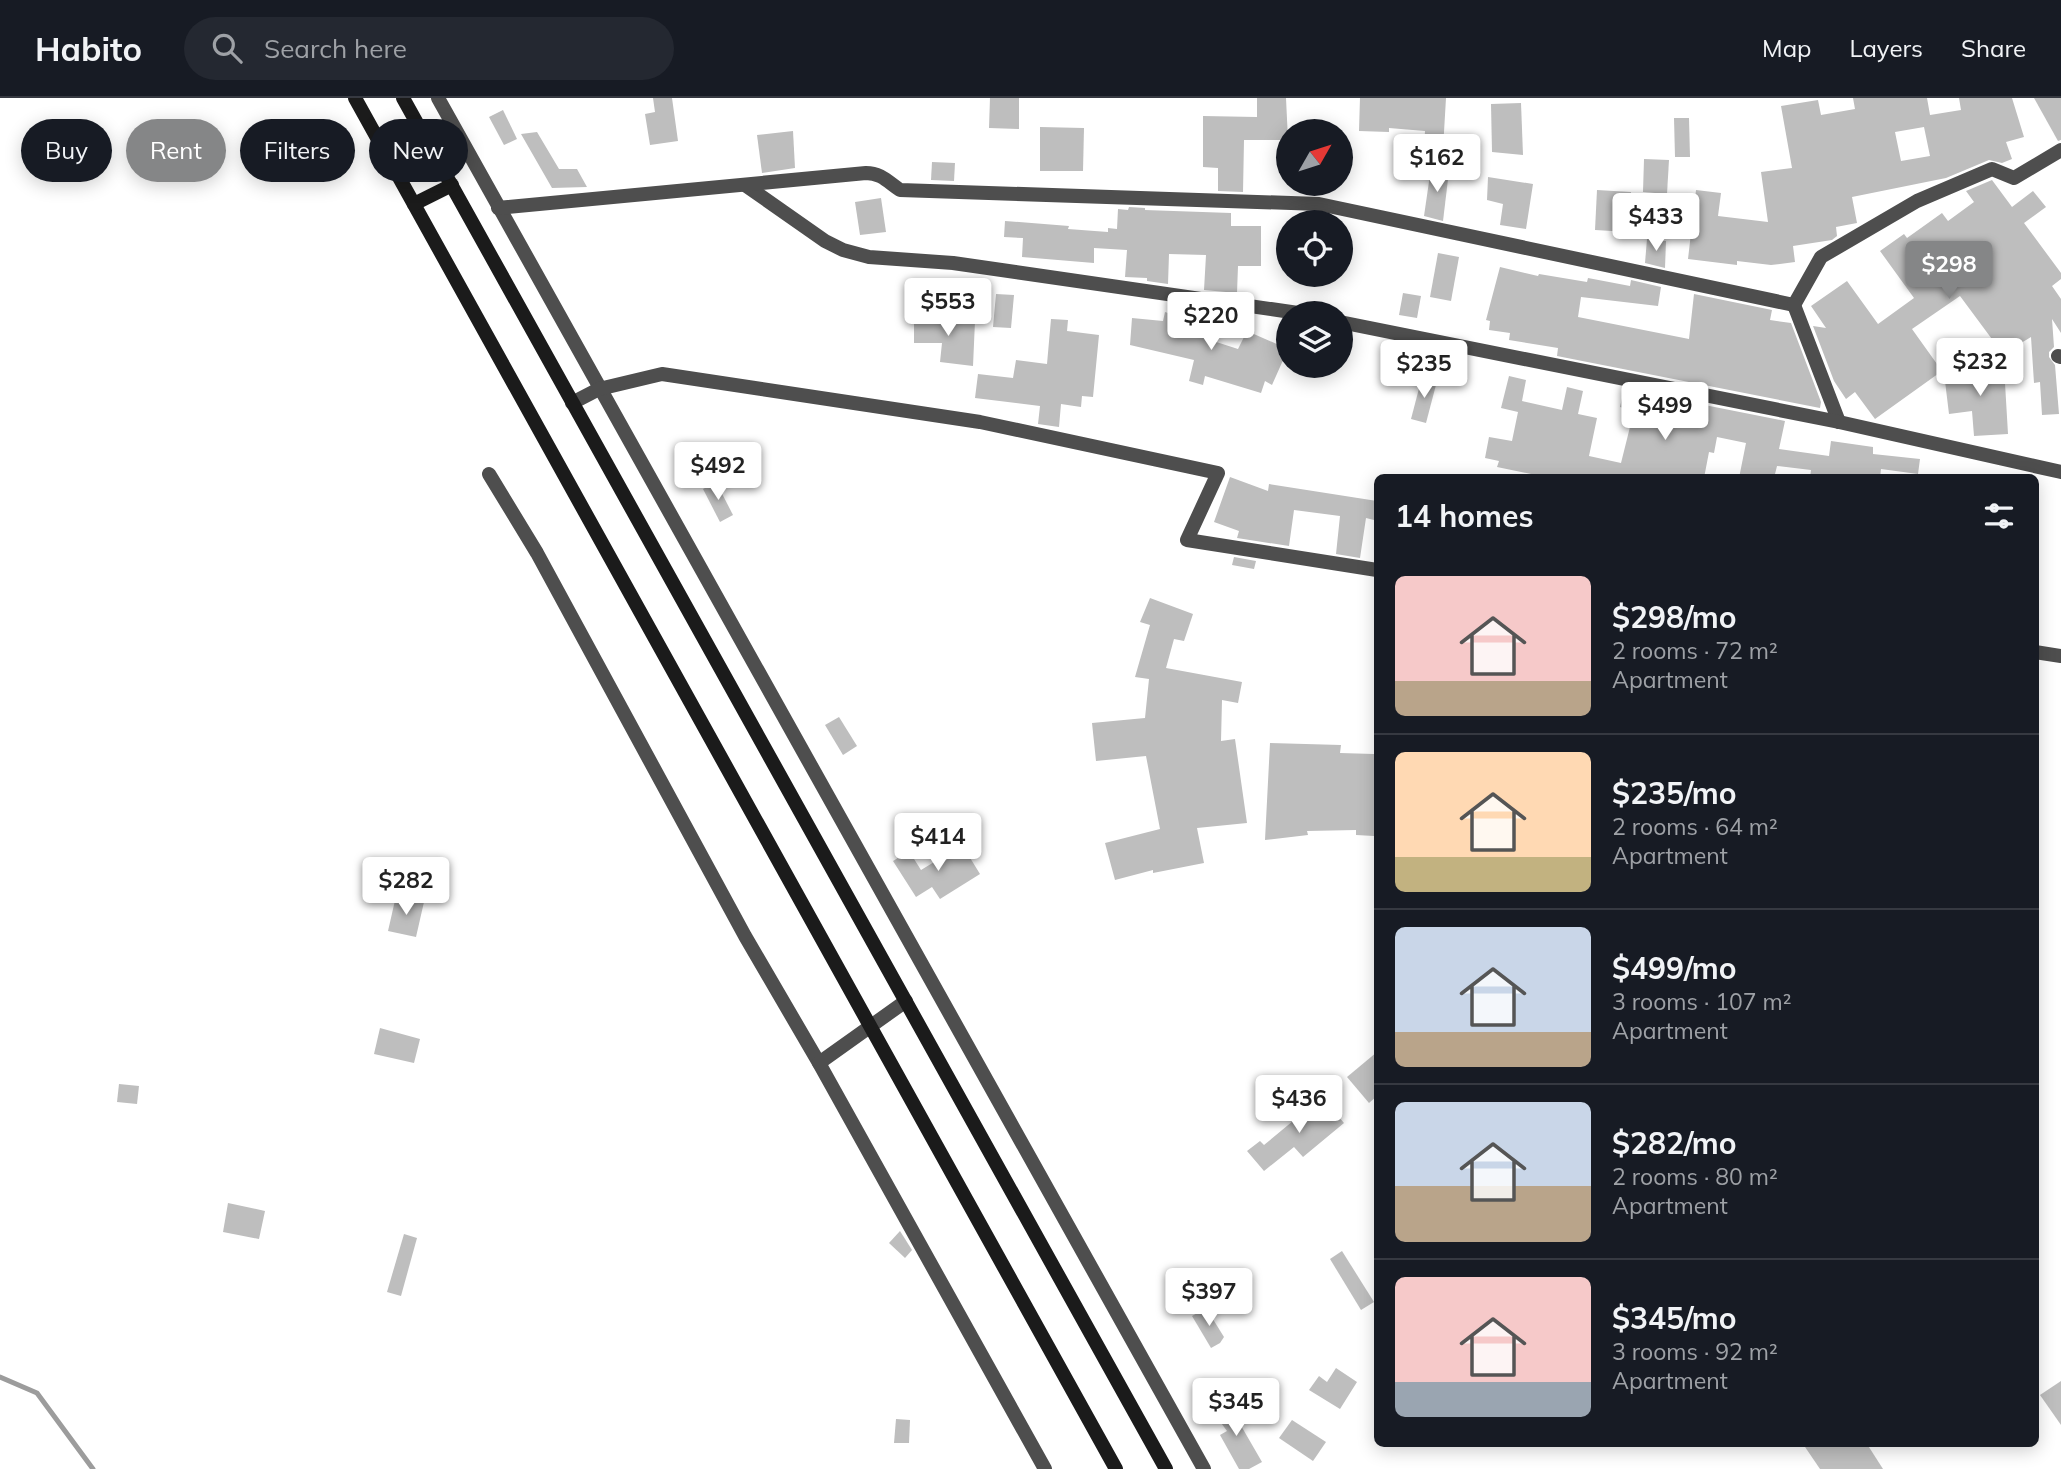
<!DOCTYPE html>
<meta charset="utf-8">
<style>
body{margin:0;font-family:Mulish,sans-serif;background:#242831;color:#f1f3f6;height:100vh;display:flex;flex-direction:column;font-size:26px;white-space:nowrap}
*{box-sizing:border-box;margin:0}
p{font-size:23px;color:#9ea1a6}
.icon{flex:none;width:38px;height:38px;fill:none;stroke:currentColor;stroke-width:2;stroke-linecap:round;stroke-linejoin:round}
.map{position:relative;flex:1;overflow:hidden}
.side{position:absolute;left:1374px;top:376px;width:665px;height:973px;display:flex;flex-direction:column;background:#171b24;border-radius:10px;box-shadow:0 4px 18px #0003}
.side>*{flex:none}
.banner{position:absolute;left:21px;top:21px;width:665px;height:63px;display:flex;gap:14px}
.needle{width:46px;rotate:51deg}
.tools{position:absolute;left:1276px;top:21px;display:grid;gap:14px}
.tools a{display:grid;place-items:center;width:77px;height:77px;border-radius:50%;background:#171b24;box-shadow:0 4px 18px #0003;font-size:35px}
.price{position:absolute;translate:-50% -60px;padding:0 16px;border-radius:7px;background:#fff;color:#222;font-size:23px;line-height:46px;filter:drop-shadow(0 2px 4px #0008)}
.price::after{content:'';position:absolute;left:50%;top:42px;width:21px;height:16px;margin-left:-10px;background:inherit;clip-path:polygon(0 0,100% 0,50% 100%)}
.price.active{background:#858687;color:#fff}
ul{padding:0;list-style:none}
li{display:flex;align-items:center;gap:21px;height:175px;padding:0 21px}
li+li{border-top:2px solid #363941}
li span{display:grid;place-items:center;flex:none;width:196px;height:140px;border-radius:10px;color:#555}
li>.icon{margin-inline-start:auto}
span .icon{width:84px;height:84px;fill:#fffc;stroke-width:1}
li b{font-size:30px}
h2{display:flex;justify-content:space-between;align-items:center;height:84px;padding:0 21px;font-size:30px}
.tag{padding:0 24px;border-radius:32px;background:#171b24;box-shadow:0 4px 18px #0003;font-size:24px;line-height:63px}
.tag.active{background:#858687;color:#fff}
header{display:flex;align-items:center;gap:42px;box-sizing:border-box;height:98px;padding:0 35px;background:#171b24;border-bottom:2px solid #363941}
header strong{font-size:33px}
nav{display:flex;gap:38px;margin-inline-start:auto;font-size:24px}
.search{width:490px;height:63px;background:#242831;display:flex;align-items:center;gap:18px;box-sizing:border-box;padding:0 24px;border-radius:38px;color:#9ea1a6;font-size:26px}
.map>svg:first-child{display:block}
.lines{fill:none;stroke-linecap:round;stroke-linejoin:round}
.stream{stroke:#9c9c9c;stroke-width:5}
.building{fill:#bebebe;fill-rule:evenodd}
.street{stroke:#4e4e4e;stroke-width:14}
.secondary{stroke:#1b1b1b;stroke-width:14}
</style>
<header>
<strong>Habito</strong>
<div class="search"><svg class="icon" aria-label="search" viewBox="0 0 24 24"><circle cx="10" cy="10" r="6"/><path d="M15 15l6 6"/></svg>Search here</div>
<nav><a>Map</a><a>Layers</a><a>Share</a></nav>
</header>
<div class="map">
<svg width="2061" height="1371" viewBox="0 0 2061 1371">
<rect width="100%" height="100%" fill="#fff"/>
<g class="lines">
<polyline class="stream" points="0,1279 37,1295 93,1371"/>
</g>
<g class="building">
<polygon points="653,0 672,0 678,43 650,47 645,16 655,14"/>
<polygon points="990,0 1019,0 1019,31 989,30"/>
<polygon points="1257,0 1286,0 1288,42 1244,42 1243,94 1218,93 1218,70 1203,69 1203,18 1257,19"/>
<polygon points="1360,0 1446,0 1443,51 1424,49 1425,33 1389,30 1389,34 1359,33"/>
<path d="M1853 0H1927L1930 17 1961 12 1959 0H2012L2024 39 2006 44 2012 61 2002 65 1989 62 1946 80 1852 99 1857 125 1836 129 1837 138 1832 142 1793 148 1795 164 1771 167 1737 163V167L1688 161 1696 92 1721 95 1718 118 1768 124 1761 74 1792 70 1781 8 1818 2 1821 17 1855 11ZM1924 29 1930 58 1901 63 1895 34Z"/>
<polygon points="2034,0 2061,0 2061,42 2058,43"/>
<polygon points="1521,5 1523,57 1492,54 1491,6"/>
<polygon points="503,12 517,41 504,47 489,19"/>
<polygon points="1674,20 1689,20 1690,59 1675,59"/>
<polygon points="1040,29 1084,30 1083,73 1040,73"/>
<polygon points="793,33 795,70 762,75 757,37"/>
<polygon points="537,34 559,71 577,71 587,89 552,90 521,36"/>
<polygon points="1644,61 1669,62 1667,96 1643,94"/>
<polygon points="932,64 955,65 954,83 931,82"/>
<polygon points="1431,70 1449,73 1443,123 1424,118"/>
<polygon points="1488,79 1533,86 1526,131 1500,127 1503,106 1487,102"/>
<polygon points="1992,82 2012,109 2033,93 2046,109 2024,125 2061,175 2061,181 2052,188 2061,201 2061,235 2052,221 2054,249 2049,254 2049,259 2055,267 2059,316 2042,317 2040,284 2034,285 2031,239 2003,256 1960,198 1912,231 1942,273 1875,321 1855,294 1846,301 1834,283 1813,228 1826,230 1811,208 1847,183 1878,226 1914,200 1880,153 1904,136 1907,140 1942,115 1948,123 1974,104 1966,93"/>
<polygon points="1597,92 1631,94 1629,134 1595,132"/>
<polygon points="881,100 886,134 860,137 855,104"/>
<polygon points="1129,109 1145,110 1145,112 1231,115 1231,128 1261,128 1261,168 1238,168 1237,195 1204,192 1206,157 1169,156 1168,186 1147,183 1147,180 1125,179 1127,152 1094,150 1094,165 1022,159 1023,140 1004,139 1005,123 1069,128 1068,131 1108,134 1108,130 1117,131 1118,111 1128,112"/>
<polygon points="1647,141 1666,143 1665,170 1645,165"/>
<polygon points="1438,155 1459,159 1451,203 1430,199"/>
<polygon points="1500,169 1538,178 1539,176 1587,184 1588,180 1630,188 1631,182 1661,189 1658,208 1581,199 1578,219 1689,241 1694,196 1772,212 1770,222 1791,225 1821,304 1820,310 1557,258 1558,250 1509,242 1510,235 1489,232 1490,223 1486,222"/>
<polygon points="1403,195 1421,198 1417,220 1399,217"/>
<polygon points="996,196 1014,197 1011,230 993,229"/>
<polygon points="1165,214 1211,229 1207,241 1238,251 1247,233 1288,251 1272,287 1265,283 1261,295 1205,278 1203,287 1189,283 1194,262 1130,247 1132,220 1163,223"/>
<polygon points="914,219 975,223 973,268 940,264 942,245 914,245"/>
<polygon points="1051,221 1068,222 1067,233 1099,237 1093,299 1082,298 1081,309 1061,306 1059,329 1038,326 1040,308 975,300 978,276 1013,280 1016,262 1047,266"/>
<polygon points="2004,268 2008,336 1974,338 1972,313 1949,316 1944,275"/>
<polygon points="1509,278 1526,282 1522,303 1562,312 1567,289 1583,293 1578,316 1597,320 1589,358 1621,365 1634,313 1620,309 1624,291 1785,323 1779,351 1829,358 1831,343 1873,349 1873,356 1920,361 1918,376 1881,371 1880,380 1810,380 1811,372 1777,368 1774,380 1739,380 1746,345 1717,339 1714,355 1709,354 1704,380 1550,380 1497,369 1499,363 1485,360 1489,339 1512,343 1518,314 1501,310"/>
<polygon points="1422,279 1437,283 1426,325 1411,321"/>
<polygon points="1230,379 1268,393 1269,386 1377,403 1374,422 1366,420 1360,460 1336,456 1340,418 1294,412 1289,448 1237,440 1239,433 1214,424"/>
<polygon points="716,384 733,417 720,424 703,391"/>
<polygon points="1234,459 1256,463 1254,471 1232,467"/>
<polygon points="1150,500 1193,516 1184,543 1174,541 1166,570 1242,584 1238,605 1222,602 1221,643 1235,641 1247,725 1197,730 1204,765 1153,775 1153,772 1115,782 1105,745 1160,731 1146,658 1096,663 1092,625 1145,620 1149,581 1135,579 1150,527 1140,524"/>
<polygon points="839,619 857,648 843,657 825,627"/>
<polygon points="1270,645 1341,647 1340,655 1374,656 1374,738 1356,737 1356,732 1307,733 1308,737 1265,742"/>
<polygon points="964,750 980,776 940,801 932,789 916,799 893,763 909,753 921,772 944,758 946,762"/>
<polygon points="396,798 424,804 416,839 388,833"/>
<polygon points="380,930 420,941 414,965 374,956"/>
<polygon points="1377,954 1377,998 1369,1005 1347,979"/>
<polygon points="119,986 139,988 137,1006 117,1004"/>
<polygon points="1322,999 1344,1025 1303,1059 1294,1049 1264,1073 1247,1053 1260,1043 1264,1047"/>
<polygon points="228,1105 265,1113 259,1141 223,1134"/>
<polygon points="900,1133 912,1152 905,1160 889,1145"/>
<polygon points="404,1136 417,1140 401,1198 387,1194"/>
<polygon points="1342,1153 1374,1204 1361,1212 1330,1161"/>
<polygon points="1206,1210 1224,1239 1220,1245 1211,1250 1192,1218"/>
<polygon points="1336,1270 1357,1284 1340,1311 1309,1292 1319,1278 1327,1284"/>
<polygon points="2061,1283 2061,1327 2040,1297"/>
<polygon points="1225,1300 1262,1364 1249,1371 1239,1371 1220,1337 1227,1333 1211,1311"/>
<polygon points="896,1321 910,1322 909,1345 894,1345"/>
<polygon points="1292,1322 1326,1344 1313,1363 1279,1340"/>
<polygon points="1803,1346 1867,1346 1883,1371 1820,1371"/>
</g>
<g class="lines">
<g class="street">
<polyline points="438,0 1204,1371"/>
<polyline points="745,87 825,143 843,152 869,159 953,165 1298,215"/>
<path d="M498 110 866 75C881 75 888 84 900 92L1319 106 1794 207 1821 159 1917 103 1992 71 2014 80 2061 52"/>
<polyline points="1794,207 1839,324"/>
<polyline points="1340,224 1839,324 2061,374"/>
<polyline points="2058,258 2061,259"/>
<polyline points="572,305 599,291 662,276 980,324 1218,375 1187,442 1377,472"/>
<polyline points="489,376 537,455 745,838 819,965 1045,1371"/>
<polyline points="2035,554 2061,558"/>
<polyline points="819,965 906,903"/>
</g>
<g class="secondary">
<polyline points="355,0 1116,1371"/>
<polyline points="403,0 1166,1371"/>
<polyline points="414,106 452,87"/>
</g>
</g>
</svg>
<div class="tools">
<a><svg class="needle" viewBox="-14 -14 28 28"><path d="M0-13l5 13h-10z" fill="#e53935"/><path d="M0 13l5-13h-10z" fill="#9ea1a6"/></svg></a>
<a><svg class="icon" aria-label="locate" viewBox="0 0 24 24"><circle cx="12" cy="12" r="6"/><path d="M12 2v4M12 18v4M2 12h4M18 12h4"/></svg></a>
<a><svg class="icon" aria-label="layers" viewBox="0 0 24 24"><path d="M12 4l9 5-9 5-9-5zM3 14l9 5 9-5"/></svg></a>
</div>
<b class="price" style="left:1437px;top:96px">$162</b>
<b class="price" style="left:1656px;top:155px">$433</b>
<b class="price active" style="left:1949px;top:203px">$298</b>
<b class="price" style="left:948px;top:240px">$553</b>
<b class="price" style="left:1211px;top:254px">$220</b>
<b class="price" style="left:1980px;top:300px">$232</b>
<b class="price" style="left:1424px;top:302px">$235</b>
<b class="price" style="left:1665px;top:344px">$499</b>
<b class="price" style="left:718px;top:404px">$492</b>
<b class="price" style="left:938px;top:775px">$414</b>
<b class="price" style="left:406px;top:819px">$282</b>
<b class="price" style="left:1299px;top:1037px">$436</b>
<b class="price" style="left:1209px;top:1230px">$397</b>
<b class="price" style="left:1236px;top:1340px">$345</b>
<div class="banner">
<a class="tag">Buy</a>
<a class="tag active">Rent</a>
<a class="tag">Filters</a>
<a class="tag">New</a>
</div>
<section class="side">
<h2>14 homes<svg class="icon" aria-label="filters" viewBox="0 0 24 24"><path d="M4 7h16M4 17h16"/><circle cx="9" cy="7" r="2"/><circle cx="15" cy="17" r="2"/></svg></h2>
<ul>
<li><span style="background:linear-gradient(#f6c9c9 75%,#b9a48a 0)"><svg class="icon" aria-label="home" viewBox="0 0 24 24"><path d="M3 11l9-7 9 7M6 9v11h12V9"/></svg></span><div><b>$298/mo</b><p>2 rooms · 72 m²</p><p>Apartment</p></div></li>
<li><span style="background:linear-gradient(#ffd9b3 75%,#c2b280 0)"><svg class="icon" aria-label="home" viewBox="0 0 24 24"><path d="M3 11l9-7 9 7M6 9v11h12V9"/></svg></span><div><b>$235/mo</b><p>2 rooms · 64 m²</p><p>Apartment</p></div></li>
<li><span style="background:linear-gradient(#c9d6e8 75%,#b9a48a 0)"><svg class="icon" aria-label="home" viewBox="0 0 24 24"><path d="M3 11l9-7 9 7M6 9v11h12V9"/></svg></span><div><b>$499/mo</b><p>3 rooms · 107 m²</p><p>Apartment</p></div></li>
<li><span style="background:linear-gradient(#c9d6e8 60%,#b9a48a 0)"><svg class="icon" aria-label="home" viewBox="0 0 24 24"><path d="M3 11l9-7 9 7M6 9v11h12V9"/></svg></span><div><b>$282/mo</b><p>2 rooms · 80 m²</p><p>Apartment</p></div></li>
<li><span style="background:linear-gradient(#f6c9c9 75%,#9aa5b1 0)"><svg class="icon" aria-label="home" viewBox="0 0 24 24"><path d="M3 11l9-7 9 7M6 9v11h12V9"/></svg></span><div><b>$345/mo</b><p>3 rooms · 92 m²</p><p>Apartment</p></div></li>
</ul>
</section>
</div>
